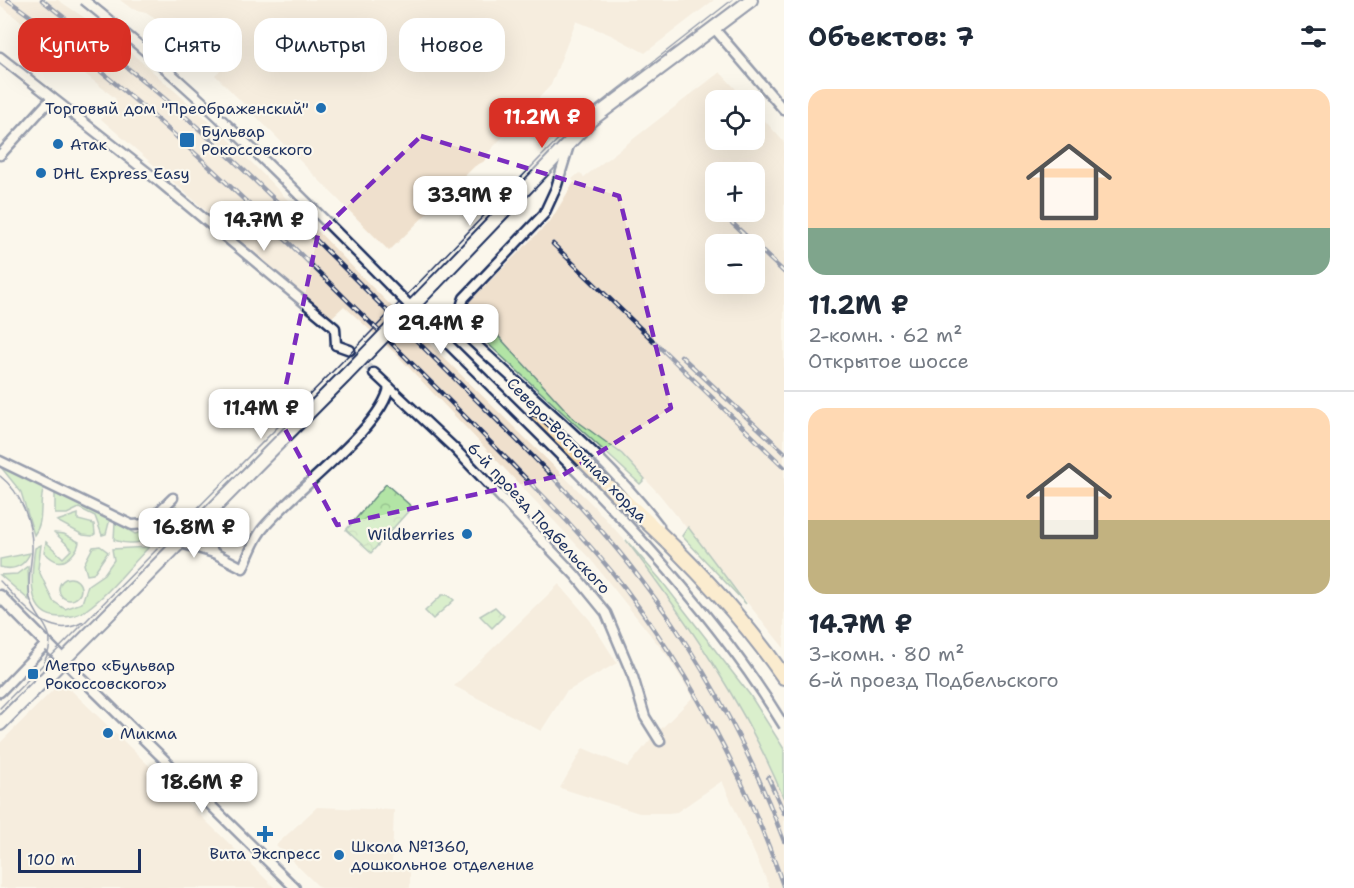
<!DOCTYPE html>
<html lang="ru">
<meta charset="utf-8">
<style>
body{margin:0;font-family:"Shantell Sans",sans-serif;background:#f2f2f3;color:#1f2937;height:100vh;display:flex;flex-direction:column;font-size:22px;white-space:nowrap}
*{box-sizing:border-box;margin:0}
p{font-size:20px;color:#747a83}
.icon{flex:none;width:33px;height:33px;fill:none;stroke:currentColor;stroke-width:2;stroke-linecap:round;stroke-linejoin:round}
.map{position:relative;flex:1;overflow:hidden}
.side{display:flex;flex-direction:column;background:#fff;width:570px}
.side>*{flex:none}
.guide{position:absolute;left:18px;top:18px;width:570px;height:54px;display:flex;gap:12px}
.fabs{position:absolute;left:705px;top:90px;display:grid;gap:12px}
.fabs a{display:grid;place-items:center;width:60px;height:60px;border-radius:12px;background:#fff;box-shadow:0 6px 24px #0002;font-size:30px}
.scale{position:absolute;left:18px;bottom:15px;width:123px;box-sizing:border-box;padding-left:6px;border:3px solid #1b2f5e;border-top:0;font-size:16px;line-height:21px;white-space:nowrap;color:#1b2f5e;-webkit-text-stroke:4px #fbf7ec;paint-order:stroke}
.price{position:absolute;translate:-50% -51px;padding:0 14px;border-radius:12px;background:#fff;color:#222;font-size:20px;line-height:39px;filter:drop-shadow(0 2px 3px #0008)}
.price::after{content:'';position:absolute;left:50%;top:36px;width:18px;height:14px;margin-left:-9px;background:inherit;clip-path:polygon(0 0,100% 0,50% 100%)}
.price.active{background:#d93025;color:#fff}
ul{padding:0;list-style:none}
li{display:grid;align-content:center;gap:12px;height:318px;padding:0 24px}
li+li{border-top:2px solid #e0e1e3}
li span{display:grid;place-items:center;height:186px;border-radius:18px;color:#555}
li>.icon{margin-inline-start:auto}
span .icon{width:108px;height:108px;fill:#fffc;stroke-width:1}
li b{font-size:26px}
h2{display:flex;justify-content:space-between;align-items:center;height:72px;padding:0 24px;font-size:26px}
.tag{padding:0 21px;border-radius:18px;background:#fff;box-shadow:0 6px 24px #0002;font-size:21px;line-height:54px}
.tag.active{background:#d93025;color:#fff}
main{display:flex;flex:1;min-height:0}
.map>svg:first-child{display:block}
.built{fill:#efe0cd;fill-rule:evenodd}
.green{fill:#b2e4a5;stroke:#668a82;stroke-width:1.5}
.forest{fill:url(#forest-crowns);stroke:#668a82;stroke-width:1.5}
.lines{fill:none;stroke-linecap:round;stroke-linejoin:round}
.minor-tunnel{stroke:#cecfd0;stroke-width:8;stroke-dasharray:8 4;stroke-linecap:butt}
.minor-casing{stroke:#1b2f5e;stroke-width:13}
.tertiary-casing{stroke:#1b2f5e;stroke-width:15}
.secondary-casing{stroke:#1b2f5e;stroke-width:16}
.primary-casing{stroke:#1b2f5e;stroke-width:18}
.minor{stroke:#fbf7ec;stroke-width:8}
.tertiary{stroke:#fbf7ec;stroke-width:10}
.secondary{stroke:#fbf7ec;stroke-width:12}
.primary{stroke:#fbddab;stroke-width:14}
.tram{stroke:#1b2f5e;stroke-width:1.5}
.rail-casing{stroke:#1b2f5e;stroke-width:4.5}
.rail{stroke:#fbf7ec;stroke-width:2;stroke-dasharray:7;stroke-linecap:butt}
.minor-bridge-casing{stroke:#1b2f5e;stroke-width:13;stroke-linecap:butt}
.secondary-bridge-casing{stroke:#1b2f5e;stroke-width:16;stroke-linecap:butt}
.minor-bridge{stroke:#fbf7ec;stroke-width:8}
.secondary-bridge{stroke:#fbf7ec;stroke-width:12}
.marked{fill:none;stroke:#7b2cbf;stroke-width:4.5;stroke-dasharray:12 8;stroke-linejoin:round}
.poi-dot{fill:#1f6fb2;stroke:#fbf7ec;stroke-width:2}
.labels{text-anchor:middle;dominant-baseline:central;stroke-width:4.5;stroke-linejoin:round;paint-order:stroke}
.poi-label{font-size:16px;fill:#1b2f5e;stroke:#fbf7ec;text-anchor:start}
.street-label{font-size:16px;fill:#1b2f5e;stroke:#fbf7ec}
</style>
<main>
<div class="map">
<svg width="784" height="888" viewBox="0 0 784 888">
<defs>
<pattern id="forest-crowns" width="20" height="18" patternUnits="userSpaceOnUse" patternTransform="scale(1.5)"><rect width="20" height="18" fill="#b2e4a5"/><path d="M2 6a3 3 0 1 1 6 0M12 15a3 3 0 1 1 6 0" fill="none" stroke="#98c490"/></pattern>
</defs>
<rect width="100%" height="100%" fill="#fbf7ec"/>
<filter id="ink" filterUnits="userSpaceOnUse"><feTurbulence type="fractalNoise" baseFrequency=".0167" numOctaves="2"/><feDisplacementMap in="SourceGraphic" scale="12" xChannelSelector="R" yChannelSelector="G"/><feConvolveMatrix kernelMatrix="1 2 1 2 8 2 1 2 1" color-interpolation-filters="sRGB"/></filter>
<g filter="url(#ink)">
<g class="built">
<polygon points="0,0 58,0 112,36 226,136 371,286 591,503 660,579 698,627 784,781 784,888 770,888 722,781 677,812 668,813 639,813 560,788 583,748 628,767 649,741 693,697 668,657 591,560 396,354 344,306 330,319 101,119 116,99 0,5"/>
<polygon points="120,0 714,0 645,53 611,35 576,21 551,85 485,156 487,158 483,162 475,166 389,251 215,75 220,70 175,29 173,30 146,12 132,9"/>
<path d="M720 72 746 100H716V140H754L755 110 784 142V648L659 494 622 454 573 418 468 303 551 220 574 182 572 179 579 173 584 177ZM716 172H754V212H716ZM716 244H754V284H716Z"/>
<polygon points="559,584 590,620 617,663 566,692 541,731 454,686"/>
<polygon points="64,686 69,688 275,888 0,888 0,743 54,689"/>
<polygon points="317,807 394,810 392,864 410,872 410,888 320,888 276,845"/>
</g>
<g class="green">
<polygon points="468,303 573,418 622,454 645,479 640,484 473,330 468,319"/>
<path d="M0 466 44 487C38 503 45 521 34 535L21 492Z"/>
<polygon points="55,491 110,519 106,534 102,535 95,516 79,508 67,514 55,514"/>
<path d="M176 506 182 512C163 531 144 551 114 540L115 522 135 534 149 530Z"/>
<polygon points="78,514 78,520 94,524 95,534 92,536 83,535 57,521"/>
<polygon points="688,527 746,604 682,536"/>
<path d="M55 533 64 534 79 542C78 549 76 550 72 555 62 566 54 562 44 552L46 542 63 558 72 549Z"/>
<path d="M626 540 660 579 750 695 784 749V799C745 704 687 621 626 540Z"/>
<path d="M41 545 38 569 53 601 65 609 82 603 88 585 104 574 114 560 112 549 149 547C129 567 109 594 86 610 77 616 70 617 60 617 24 617 32 570 35 548Z"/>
<polygon points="100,546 108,552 93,574 87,575 84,564 93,547"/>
<path d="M30 553C24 566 14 571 0 567V559Z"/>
<polygon points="28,566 29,600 0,575 17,574"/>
<circle cx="70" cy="589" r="11"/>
</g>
<g class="forest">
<polygon points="386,484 412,507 371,553 346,530"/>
<polygon points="442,595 448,595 454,600 433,619 425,611"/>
<polygon points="495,607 504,616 492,628 480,616"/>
</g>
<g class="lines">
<polyline class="minor-tunnel" points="350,350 374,373"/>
<g class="minor-casing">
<g id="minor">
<polyline points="713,27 784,110"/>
<polyline points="0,57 156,179 335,328 336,345"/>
<path d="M569 145 556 188 544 214 464 298C458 312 460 325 468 337 533 399 605 455 659 526"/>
<polyline points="0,155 52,98"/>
<polyline points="336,345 350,350"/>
<polyline points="374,373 454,448 575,575 606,613 633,677 645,717 660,741"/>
<polyline points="0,461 132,525 146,524 173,498"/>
<polyline points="198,524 214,553"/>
<path d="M181 543 214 553 243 568C248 556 253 542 261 531 288 495 383 428 389 387"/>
<polyline points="63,660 295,888"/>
<polyline points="0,692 47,643"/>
</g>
</g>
<g class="tertiary-casing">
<polyline id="tertiary" points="0,596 63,660"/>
</g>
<g class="secondary-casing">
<g id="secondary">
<polyline points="435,283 591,120 751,0"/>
<polyline points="0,724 345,376"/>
</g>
</g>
<g class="primary-casing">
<path id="primary" d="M533 424C569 455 607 484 641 516 694 565 743 618 784 677"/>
</g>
<use href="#minor" class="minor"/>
<use href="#tertiary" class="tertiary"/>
<use href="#secondary" class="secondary"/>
<use href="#primary" class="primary"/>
<g class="tram">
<path d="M0 476C22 493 33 524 32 551 31 566 27 583 30 598 37 624 61 629 44 662"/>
<path d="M0 581C21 602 48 642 83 622"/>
<polyline points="0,708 336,368 572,125 732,0"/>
</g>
<g class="rail-casing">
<g id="rail">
<path d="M8 0C135 91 239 193 349 302 400 351 449 400 498 450 541 494 586 538 624 587 692 678 747 780 784 888"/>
<path d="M42 0C91 39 141 77 188 119 266 188 339 263 413 337 490 415 572 489 639 577 700 656 749 747 784 841"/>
<polyline points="729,220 784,272"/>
<polyline points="553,244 784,467"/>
<polyline points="681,356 784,452"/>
<polyline points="768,777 784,813"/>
</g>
</g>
<use href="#rail" class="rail"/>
<g class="minor-bridge-casing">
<path id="minor-bridge" d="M84 0C210 100 321 217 435 331 559 455 692 575 784 726"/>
</g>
<g class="secondary-bridge-casing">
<polyline id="secondary-bridge" points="345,376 435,283"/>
</g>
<use href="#minor-bridge" class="minor-bridge"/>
<use href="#secondary-bridge" class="secondary-bridge"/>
</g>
</g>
<path d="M0 0H784V888H0ZM421 136 619 196 671 408 563 475 337 525 279 418 318 234Z" fill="#fbf7ec" fill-opacity=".55" fill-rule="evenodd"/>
<path class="marked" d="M421 136 619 196 671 408 563 475 337 525 279 418 318 234Z"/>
<g class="poi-dot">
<circle cx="321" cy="108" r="6"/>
<rect x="179" y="132" width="16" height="16" rx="3"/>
<circle cx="58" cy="144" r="6"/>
<circle cx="41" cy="173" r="6"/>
<circle cx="467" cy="534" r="6"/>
<rect x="27" y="668" width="12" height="12" rx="3"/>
<circle cx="108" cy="733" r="6"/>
<path d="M262 825h6v6h6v6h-6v6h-6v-6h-6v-6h6z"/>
<circle cx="339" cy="855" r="6"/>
</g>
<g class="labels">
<g class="poi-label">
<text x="309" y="108" text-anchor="end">Торговый дом "Преображенский"</text>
<text x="201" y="131">Бульвар<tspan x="201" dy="18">Рокоссовского</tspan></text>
<text x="70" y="144">Атак</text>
<text x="53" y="173">DHL Express Easy</text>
<text x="455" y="534" text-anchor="end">Wildberries</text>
<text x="45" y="665">Метро «Бульвар<tspan x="45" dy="18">Рокоссовского»</tspan></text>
<text x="120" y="733">Микма</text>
<text x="351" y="846">Школа №1360,<tspan x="351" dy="18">дошкольное отделение</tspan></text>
<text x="265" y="853" text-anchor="middle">Вита Экспресс</text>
</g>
<g class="street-label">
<text transform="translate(577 450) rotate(46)">Северо-Восточная хорда</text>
<text transform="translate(539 518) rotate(47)">6-й проезд Подбельского</text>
</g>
</g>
</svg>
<div class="fabs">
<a><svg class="icon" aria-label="locate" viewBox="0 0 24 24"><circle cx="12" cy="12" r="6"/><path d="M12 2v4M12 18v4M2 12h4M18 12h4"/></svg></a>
<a>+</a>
<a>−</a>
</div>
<div class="scale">100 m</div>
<b class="price active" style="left:542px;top:149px">11.2M ₽</b>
<b class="price" style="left:470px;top:227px">33.9M ₽</b>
<b class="price" style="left:264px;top:252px">14.7M ₽</b>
<b class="price" style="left:441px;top:355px">29.4M ₽</b>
<b class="price" style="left:261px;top:440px">11.4M ₽</b>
<b class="price" style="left:194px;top:559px">16.8M ₽</b>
<b class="price" style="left:202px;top:814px">18.6M ₽</b>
<div class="guide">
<a class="tag active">Купить</a>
<a class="tag">Снять</a>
<a class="tag">Фильтры</a>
<a class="tag">Новое</a>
</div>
</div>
<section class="side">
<h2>Объектов: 7<svg class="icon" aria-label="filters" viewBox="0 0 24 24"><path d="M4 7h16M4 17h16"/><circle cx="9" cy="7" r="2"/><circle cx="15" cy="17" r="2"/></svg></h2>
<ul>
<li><span style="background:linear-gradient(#ffd9b3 75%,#7fa58c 0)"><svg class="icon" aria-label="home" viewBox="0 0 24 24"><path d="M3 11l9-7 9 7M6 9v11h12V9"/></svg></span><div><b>11.2M ₽</b><p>2-комн. · 62 m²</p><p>Открытое шоссе</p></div></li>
<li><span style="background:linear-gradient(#ffd9b3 60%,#c2b280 0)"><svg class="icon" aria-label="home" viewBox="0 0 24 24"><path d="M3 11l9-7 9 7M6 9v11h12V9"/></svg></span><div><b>14.7M ₽</b><p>3-комн. · 80 m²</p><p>6-й проезд Подбельского</p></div></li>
</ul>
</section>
</main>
